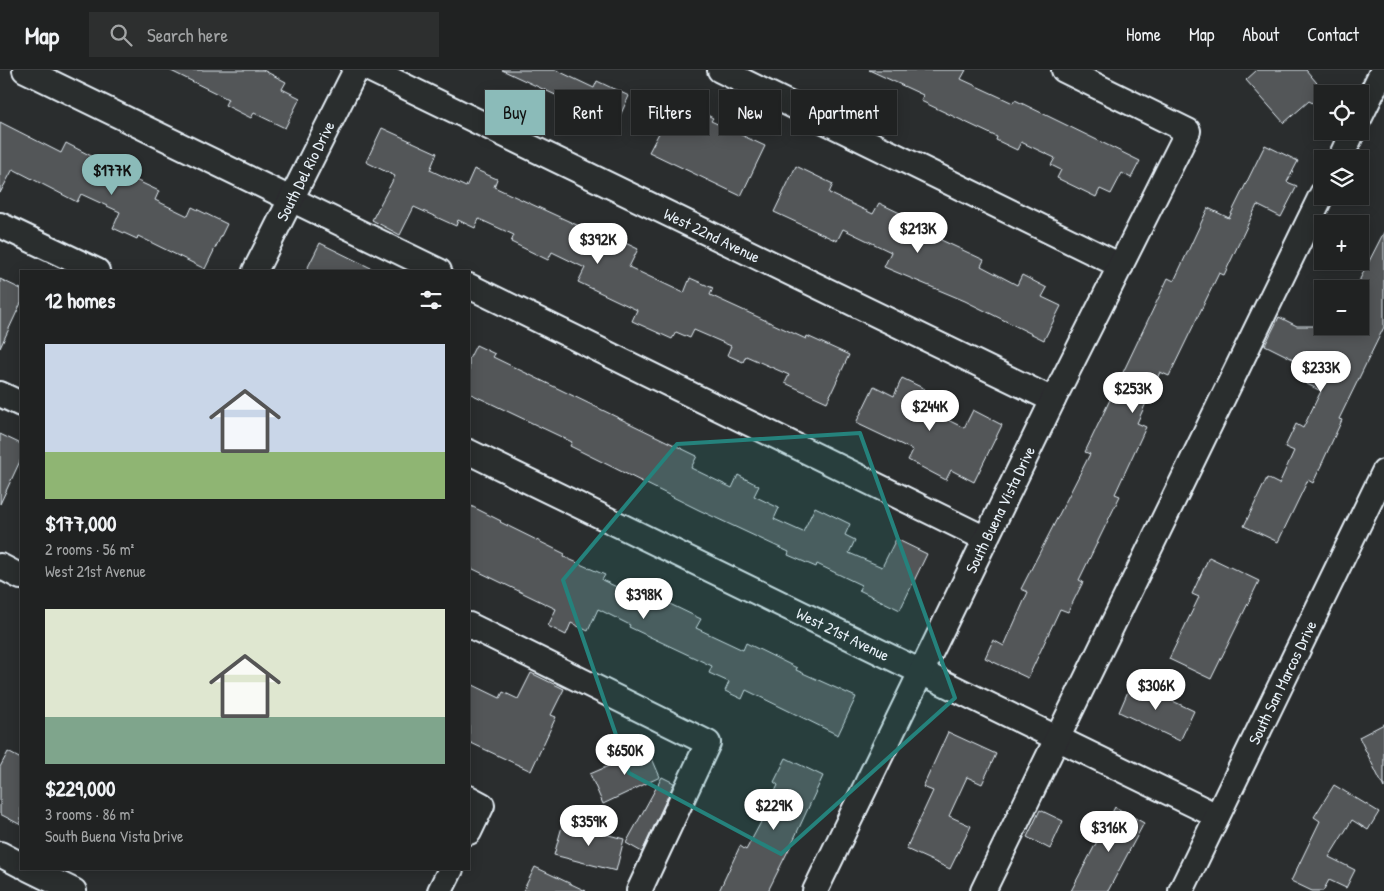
<!DOCTYPE html>
<meta charset="utf-8">
<style>
body{margin:0;font-family:"Patrick Hand",sans-serif;background:#2d2f2f;color:#f1f3f6;height:100vh;display:flex;flex-direction:column;font-size:19px;white-space:nowrap}
*{box-sizing:border-box;margin:0}
p{font-size:16px;color:#a2a4a5}
.icon{flex:none;width:28px;height:28px;fill:none;stroke:currentColor;stroke-width:2;stroke-linecap:round;stroke-linejoin:round}
.map{position:relative;flex:1;overflow:hidden}
.details{position:absolute;left:20px;top:200px;width:450px;height:600px;display:flex;flex-direction:column;background:#202222;border-radius:0px;box-shadow:0 2px 12px #0003,0 0 0 1px #3d3f40}
.details>*{flex:none}
.banner{position:absolute;left:485px;top:20px;width:475px;height:45px;display:flex;gap:10px}
.fabs{position:absolute;left:1314px;top:15px;display:grid;gap:10px}
.fabs a{display:grid;place-items:center;width:55px;height:55px;border-radius:0px;background:#202222;box-shadow:0 2px 12px #0003,0 0 0 1px #3d3f40;font-size:25px}
.price{position:absolute;translate:-50% -42px;padding:0 11px;border-radius:18px;background:#fff;color:#222;font-size:16px;line-height:32px;filter:drop-shadow(0 1px 2px #0008)}
.price::after{content:'';position:absolute;left:50%;top:30px;width:15px;height:11px;margin-left:-8px;background:inherit;clip-path:polygon(0 0,100% 0,50% 100%)}
.price.current{background:#8bbbb9;color:#111}
ul{padding:0;list-style:none}
li{display:grid;align-content:center;gap:10px;height:265px;padding:0 25px}
li span{display:grid;place-items:center;height:155px;border-radius:0px;color:#555}
li>.icon{margin-inline-start:auto}
span .icon{width:90px;height:90px;fill:#fffc;stroke-width:1}
li b{font-size:21px}
h2{display:flex;justify-content:space-between;align-items:center;height:60px;padding:0 25px;font-size:21px}
.tag{padding:0 18px;border-radius:0px;background:#202222;box-shadow:0 2px 12px #0003,0 0 0 1px #3d3f40;font-size:18px;line-height:45px}
.tag.current{background:#8bbbb9;color:#111}
header{display:flex;align-items:center;gap:30px;box-sizing:border-box;height:70px;padding:0 25px;background:#202222;border-bottom:1px solid #3d3f40}
header strong{font-size:24px}
nav{display:flex;gap:28px;margin-inline-start:auto;font-size:18px}
.search{width:350px;height:45px;background:#2d2f2f;display:flex;align-items:center;gap:12px;box-sizing:border-box;padding:0 18px;border-radius:0px;color:#a2a4a5;font-size:19px}
.map>svg:first-child{display:block}
.building{fill:#535759;stroke:#e8f1f8}
.lines{fill:none;stroke-linecap:round;stroke-linejoin:round}
.minor-casing{stroke:#e8f1f8;stroke-width:28}
.minor{stroke:#2a2d2e;stroke-width:24}
.marked{fill:#25827c;fill-opacity:0.2;stroke:#25827c;stroke-width:4;stroke-linejoin:round}
.labels{text-anchor:middle;dominant-baseline:central;stroke-width:4;stroke-linejoin:round;paint-order:stroke}
.street-label{font-size:16px;fill:#e8f1f8;stroke:#2a2d2e}
</style>
<header>
<strong>Map</strong>
<div class="search"><svg class="icon" aria-label="search" viewBox="0 0 24 24"><circle cx="10" cy="10" r="6"/><path d="M15 15l6 6"/></svg>Search here</div>
<nav><a>Home</a><a>Map</a><a>About</a><a>Contact</a></nav>
</header>
<div class="map">
<svg width="1384" height="821" viewBox="0 0 1384 821">
<rect width="100%" height="100%" fill="#2a2d2e"/>
<filter id="ink" filterUnits="userSpaceOnUse"><feTurbulence type="fractalNoise" baseFrequency=".02" numOctaves="2"/><feDisplacementMap in="SourceGraphic" scale="10" xChannelSelector="R" yChannelSelector="G"/><feConvolveMatrix kernelMatrix="1 2 1 2 8 2 1 2 1" color-interpolation-filters="sRGB"/></filter>
<g filter="url(#ink)">
<g class="building">
<polygon points="169,0 263,0 286,12 282,19 300,28 285,58 254,43 251,48 225,35 228,29"/>
<polygon points="502,0 556,0 594,18 597,11 629,26 613,61 559,36 562,28"/>
<polygon points="869,0 966,0 961,9 1013,33 1015,30 1140,91 1131,108 1122,103 1111,124 1100,119 1096,127 1057,108 1061,100 1051,95 1055,88 1021,72 1017,80 996,70 997,67 921,31 923,25"/>
<polygon points="1257,0 1306,0 1322,19 1322,38 1309,31 1284,53 1246,10"/>
<polygon points="682,32 713,48 711,51 765,76 741,126 649,82 668,46 674,49"/>
<polygon points="0,52 61,83 66,73 99,90 97,92 159,121 155,130 188,146 192,137 227,154 205,199 138,166 137,169 113,158 120,142 81,124 77,132 13,99 0,123"/>
<polygon points="382,58 437,83 430,100 466,117 474,99 497,109 494,117 590,161 592,157 638,179 629,197 684,223 690,208 713,218 710,225 806,269 807,266 849,285 827,332 785,313 789,305 746,286 743,292 727,285 731,276 694,260 690,268 676,262 672,269 632,251 637,240 578,212 585,198 552,182 548,190 511,172 514,165 479,149 475,158 458,150 456,156 414,137 400,165 372,150 395,106 366,92"/>
<polygon points="1265,75 1298,91 1287,112 1297,116 1281,147 1257,135 1224,205 1219,203 1169,306 1160,302 1137,353 1146,357 1115,424 1120,426 1079,510 1083,512 1068,542 1060,539 1028,608 985,588 993,570 1004,576 1028,522 1021,519 1090,384 1085,382 1168,208 1174,211 1208,138 1229,148"/>
<polygon points="796,96 833,114 829,123 873,144 879,133 929,157 926,163 984,190 981,196 1017,215 1022,205 1047,218 1042,227 1061,236 1044,270 965,231 884,197 891,182 843,159 837,171 774,142"/>
<polygon points="1384,162 1384,257 1339,349 1342,350 1313,413 1308,410 1278,472 1244,456 1267,408 1279,414 1294,381 1285,377 1296,354 1303,358 1321,321 1303,312 1311,298 1265,275 1279,247 1297,256 1360,256 1360,209"/>
<polygon points="320,173 377,201 306,201"/>
<polygon points="0,209 21,219 21,233 0,278"/>
<polygon points="476,275 495,284 493,287 697,386 691,398 732,418 738,405 759,416 754,426 779,438 774,449 803,462 815,437 850,454 845,465 855,470 849,483 882,497 896,469 927,484 900,540 859,520 861,515 817,494 816,497 788,485 789,482 699,440 570,376 572,372 469,323 469,289"/>
<polygon points="902,308 925,319 918,335 964,358 973,340 1002,355 974,412 951,400 946,410 908,390 913,380 856,353 874,316 894,326"/>
<polygon points="0,364 21,374 21,389 0,434"/>
<polygon points="469,435 501,451 500,452 565,484 564,487 605,505 602,510 642,529 645,522 701,549 696,558 743,580 746,573 797,598 796,600 856,627 838,665 746,620 742,629 725,621 729,612 709,603 712,596 629,557 630,555 598,539 588,561 571,553 566,565 548,556 556,539 469,497"/>
<polygon points="1209,487 1259,511 1211,609 1169,589 1199,527 1192,524"/>
<polygon points="531,603 564,619 551,645 556,647 531,701 469,672 469,613 500,628 503,622 518,629"/>
<polygon points="1132,612 1194,641 1180,671 1119,642"/>
<polygon points="1384,654 1384,718 1359,667"/>
<polygon points="948,662 996,684 982,714 967,707 949,746 971,756 950,799 906,779 933,721 923,717"/>
<polygon points="648,679 660,707 603,734 590,704"/>
<polygon points="8,682 21,689 21,755 0,744 0,697"/>
<polygon points="786,688 823,706 793,771 768,821 719,821 740,776 746,780 760,754 778,715 774,712"/>
<polygon points="662,707 674,713 642,782 626,773"/>
<polygon points="1334,715 1379,742 1368,760 1352,750 1329,787 1355,800 1346,818 1329,810 1323,821 1312,821 1291,811 1320,751 1314,747"/>
<polygon points="1115,737 1144,753 1108,821 1071,821"/>
<polygon points="1040,740 1063,751 1050,779 1027,767"/>
<polygon points="563,753 624,769 616,801 554,785"/>
<polygon points="535,797 586,821 523,821"/>
</g>
<g class="lines">
<g class="minor-casing">
<g id="minor">
<polyline points="25,0 439,201"/>
<path id="s1" d="M371 0 1053 330"/>
<polyline points="720,0 1121,196"/>
<polyline points="1360,47 1383,0"/>
<polyline points="1340,89 1353,61"/>
<polyline points="0,155 97,201"/>
<path id="s2" d="M255 201 356 0"/>
<polyline points="469,216 986,469"/>
<polyline points="0,324 21,334"/>
<path id="s3" d="M469 382 1217 746"/>
<polyline points="0,496 21,507"/>
<polyline points="469,555 708,673 639,821"/>
<polyline points="469,728 482,735 469,762"/>
<polyline points="0,784 21,795"/>
<polyline points="29,799 74,821"/>
<polyline points="440,821 451,799"/>
<path id="s4" d="M815 821 1053 330 1188 61 1064 0"/>
<polyline points="983,821 1322,124"/>
<path id="s5" d="M1181 821 1384 402"/>
</g>
</g>
<use href="#minor" class="minor"/>
</g>
</g>
<path class="marked" d="M860 363 955 628 781 784 629 703 563 510 677 374Z"/>
<g class="labels">
<g class="street-label">
<text stroke="none"><textPath href="#s2" startOffset="112">South Del Rio Drive</textPath></text>
<text stroke="none"><textPath href="#s1" startOffset="379">West 22nd Avenue</textPath></text>
<text stroke="none"><textPath href="#s4" startOffset="424">South Buena Vista Drive</textPath></text>
<text stroke="none"><textPath href="#s3" startOffset="416">West 21st Avenue</textPath></text>
<text stroke="none"><textPath href="#s5" startOffset="232">South San Marcos Drive</textPath></text>
</g>
</g>
</svg>
<div class="fabs">
<a><svg class="icon" aria-label="locate" viewBox="0 0 24 24"><circle cx="12" cy="12" r="6"/><path d="M12 2v4M12 18v4M2 12h4M18 12h4"/></svg></a>
<a><svg class="icon" aria-label="layers" viewBox="0 0 24 24"><path d="M12 4l9 5-9 5-9-5zM3 14l9 5 9-5"/></svg></a>
<a>+</a>
<a>−</a>
</div>
<b class="price current" style="left:112px;top:126px">$177K</b>
<b class="price" style="left:918px;top:184px">$213K</b>
<b class="price" style="left:598px;top:195px">$392K</b>
<b class="price" style="left:1321px;top:323px">$233K</b>
<b class="price" style="left:1133px;top:344px">$253K</b>
<b class="price" style="left:930px;top:362px">$244K</b>
<b class="price" style="left:644px;top:550px">$398K</b>
<b class="price" style="left:1156px;top:641px">$306K</b>
<b class="price" style="left:625px;top:706px">$650K</b>
<b class="price" style="left:774px;top:761px">$229K</b>
<b class="price" style="left:589px;top:777px">$359K</b>
<b class="price" style="left:1109px;top:783px">$316K</b>
<div class="banner">
<a class="tag current">Buy</a>
<a class="tag">Rent</a>
<a class="tag">Filters</a>
<a class="tag">New</a>
<a class="tag">Apartment</a>
</div>
<section class="details">
<h2>12 homes<svg class="icon" aria-label="filters" viewBox="0 0 24 24"><path d="M4 7h16M4 17h16"/><circle cx="9" cy="7" r="2"/><circle cx="15" cy="17" r="2"/></svg></h2>
<ul>
<li><span style="background:linear-gradient(#c9d6e8 70%,#8fb573 0)"><svg class="icon" aria-label="home" viewBox="0 0 24 24"><path d="M3 11l9-7 9 7M6 9v11h12V9"/></svg></span><div><b>$177,000</b><p>2 rooms · 56 m²</p><p>West 21st Avenue</p></div></li>
<li><span style="background:linear-gradient(#dfe7d0 70%,#7fa58c 0)"><svg class="icon" aria-label="home" viewBox="0 0 24 24"><path d="M3 11l9-7 9 7M6 9v11h12V9"/></svg></span><div><b>$229,000</b><p>3 rooms · 86 m²</p><p>South Buena Vista Drive</p></div></li>
</ul>
</section>
</div>
